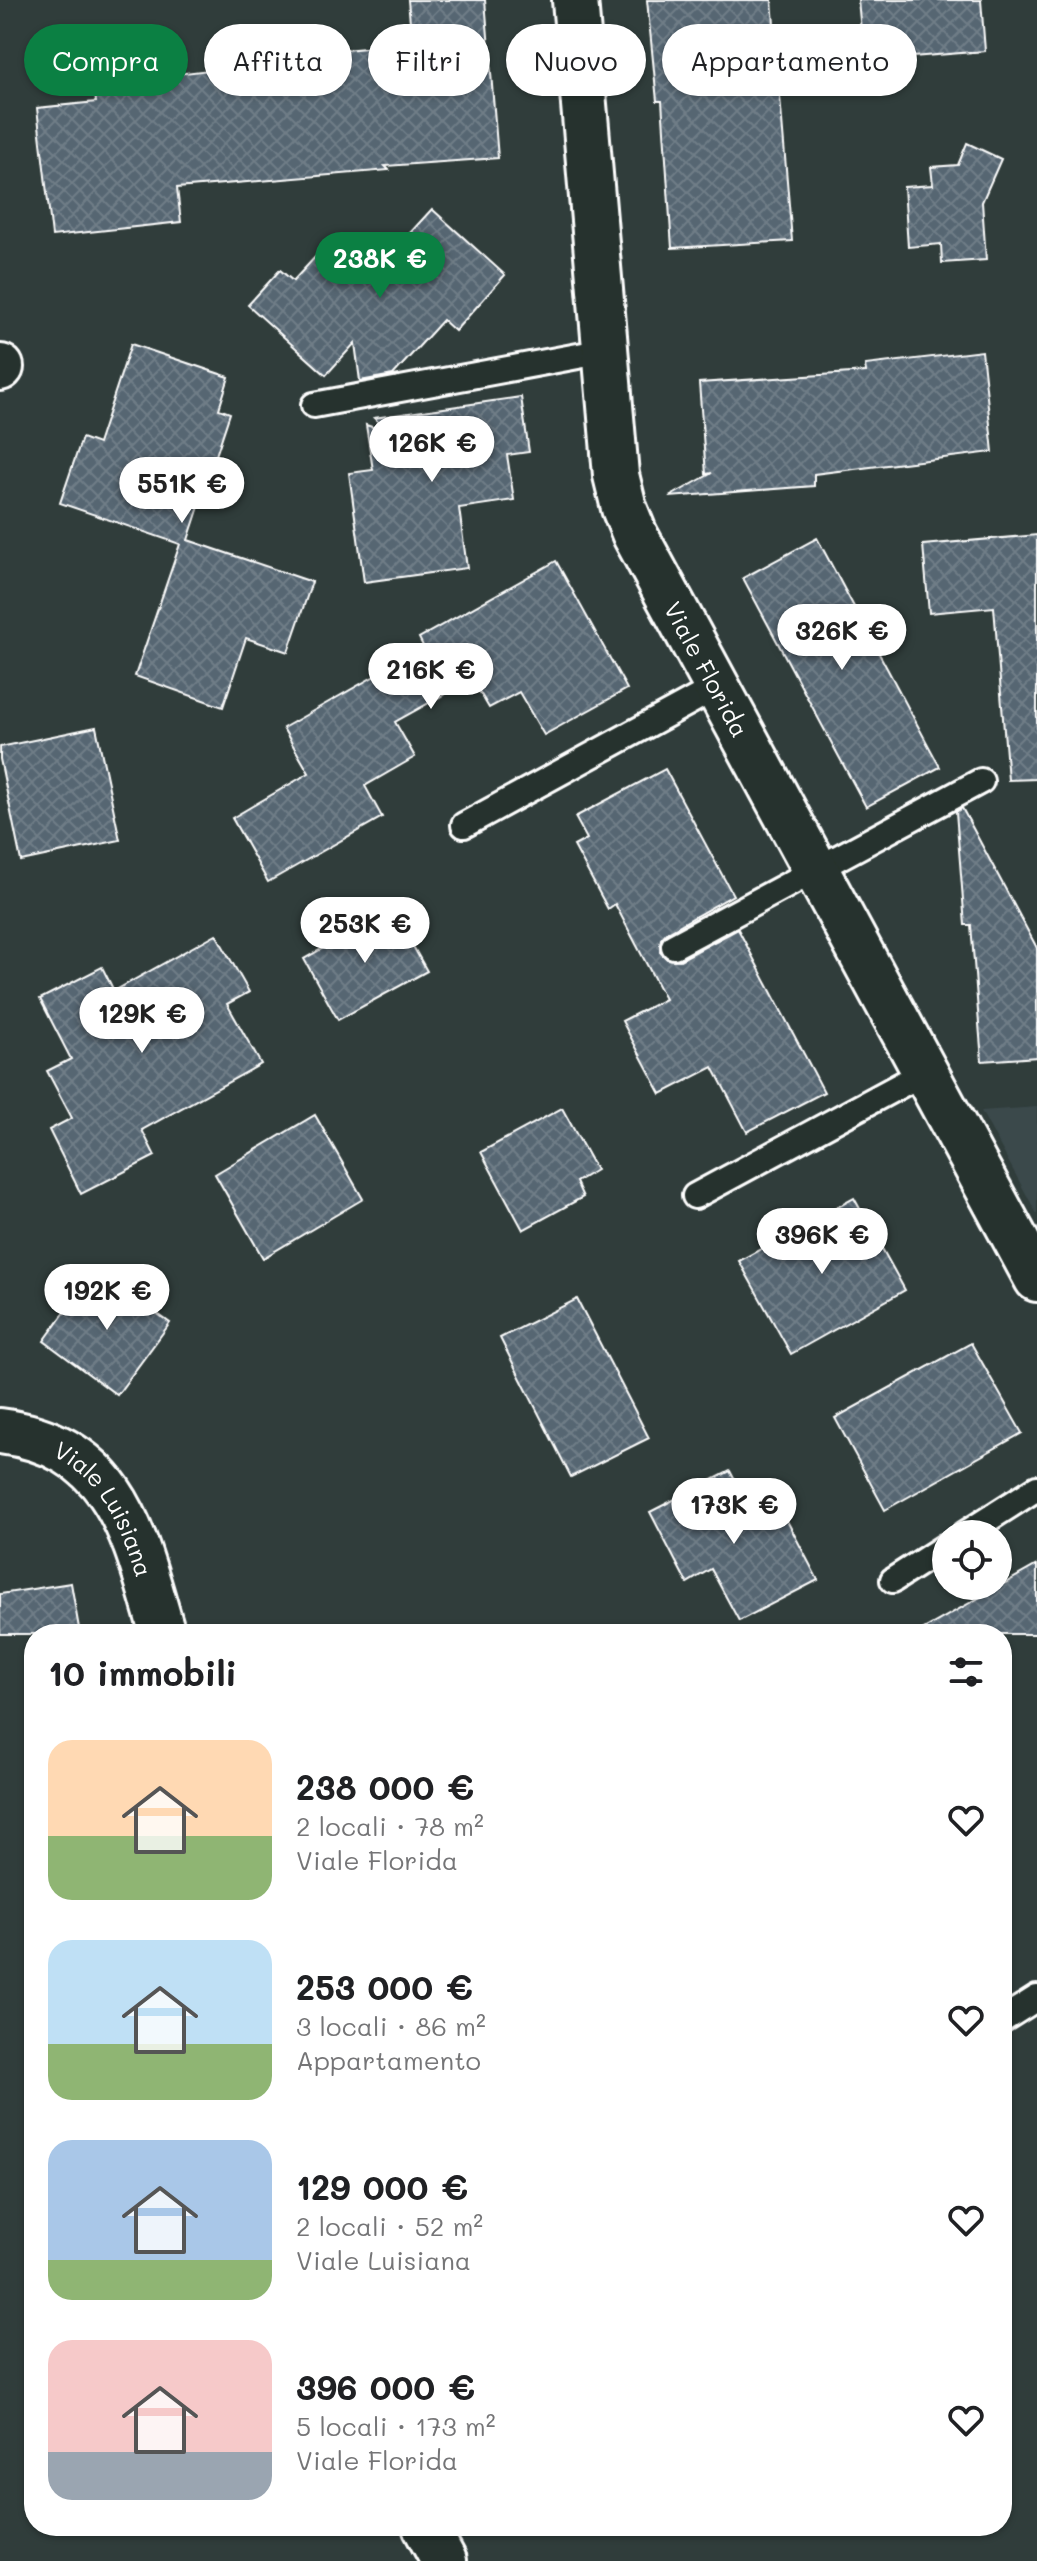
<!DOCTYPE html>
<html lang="it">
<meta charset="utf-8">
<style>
body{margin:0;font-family:Mali,sans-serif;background:#f6f6f6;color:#202124;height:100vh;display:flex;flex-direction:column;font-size:30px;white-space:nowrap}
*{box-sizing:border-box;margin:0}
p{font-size:26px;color:#757577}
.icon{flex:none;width:44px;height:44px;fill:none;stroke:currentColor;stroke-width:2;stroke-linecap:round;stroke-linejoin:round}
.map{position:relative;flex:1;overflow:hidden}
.sheet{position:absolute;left:24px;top:1624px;width:988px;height:912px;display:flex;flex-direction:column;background:#fff;border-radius:32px;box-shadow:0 2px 6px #0004}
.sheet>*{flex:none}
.top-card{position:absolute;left:24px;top:24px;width:990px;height:72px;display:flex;gap:16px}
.fabs{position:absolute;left:932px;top:1520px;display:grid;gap:16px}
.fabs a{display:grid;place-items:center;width:80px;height:80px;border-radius:50%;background:#fff;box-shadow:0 2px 6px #0004;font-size:40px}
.price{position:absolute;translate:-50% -68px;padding:0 18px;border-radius:28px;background:#fff;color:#222;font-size:26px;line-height:52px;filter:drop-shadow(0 2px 4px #0008)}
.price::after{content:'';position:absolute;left:50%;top:48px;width:24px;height:18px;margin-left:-12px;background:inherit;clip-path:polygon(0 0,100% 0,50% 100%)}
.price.current{background:#0b8043;color:#fff}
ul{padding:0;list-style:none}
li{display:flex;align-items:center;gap:24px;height:200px;padding:0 24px}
li span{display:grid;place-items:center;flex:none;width:224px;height:160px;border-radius:24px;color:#555}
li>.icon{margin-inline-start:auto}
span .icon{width:96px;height:96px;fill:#fffc;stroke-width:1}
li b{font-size:34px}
h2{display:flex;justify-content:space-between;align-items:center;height:96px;padding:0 24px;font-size:34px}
.chip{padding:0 28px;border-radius:36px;background:#fff;box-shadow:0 2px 6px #0004;font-size:28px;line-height:72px}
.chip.current{background:#0b8043;color:#fff}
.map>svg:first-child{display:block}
.built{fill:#3b494c}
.building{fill:url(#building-cross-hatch);stroke:#fff;stroke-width:2}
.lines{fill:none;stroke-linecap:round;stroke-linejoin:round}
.service-casing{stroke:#fff;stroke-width:30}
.minor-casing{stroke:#fff;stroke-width:50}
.service{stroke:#26332d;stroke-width:24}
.minor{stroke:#26332d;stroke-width:44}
.labels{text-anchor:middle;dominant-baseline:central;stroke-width:6;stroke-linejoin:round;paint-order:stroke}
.street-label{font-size:24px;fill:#fff;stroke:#26332d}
</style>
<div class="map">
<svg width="1037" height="2561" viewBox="0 0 1037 2561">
<defs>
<pattern id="building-cross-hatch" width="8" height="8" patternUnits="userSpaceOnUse" patternTransform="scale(2)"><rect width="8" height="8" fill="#566672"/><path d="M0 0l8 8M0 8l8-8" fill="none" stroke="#6f7d87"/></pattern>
</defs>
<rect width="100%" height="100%" fill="#303d3b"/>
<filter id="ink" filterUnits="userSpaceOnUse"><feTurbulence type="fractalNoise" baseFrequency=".0125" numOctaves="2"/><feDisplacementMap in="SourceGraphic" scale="16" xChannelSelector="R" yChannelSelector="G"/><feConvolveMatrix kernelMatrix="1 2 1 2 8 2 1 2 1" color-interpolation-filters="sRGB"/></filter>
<g filter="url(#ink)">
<polygon class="built" points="1037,1107 1037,1214 981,1111"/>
<g class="building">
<polygon points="408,0 485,0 498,158 385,166 389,170 177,188 181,222 52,236 37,108 96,102 94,84 218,69 217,61 412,44"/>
<polygon points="647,0 772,0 792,241 672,248 662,101 657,101"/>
<polygon points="858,0 981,0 985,51 864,61"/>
<polygon points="967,143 1001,159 982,202 986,260 942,263 941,244 908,247 904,187 933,185 931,167 958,165"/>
<polygon points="432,209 505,275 455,331 443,320 393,375 360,381 355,343 326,375 248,305 280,270 293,281 318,254 336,271 356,250 377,269"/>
<polygon points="131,344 229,377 219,409 230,413 188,540 312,582 288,652 246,638 223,707 135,676 180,544 60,503 82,438 98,444"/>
<polygon points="982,351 993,452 814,474 814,486 669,497 712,473 706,474 699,383 866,372 865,365"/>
<polygon points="521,397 529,452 507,455 514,500 459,508 467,568 364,582 349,473 373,470 366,425 390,433 374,418"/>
<polygon points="1037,535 1037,779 1008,780 994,607 929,613 923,545"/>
<polygon points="817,538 940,767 866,807 743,578"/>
<polygon points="556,561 627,689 544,735 519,692 489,708 472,679 395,722 415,757 365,786 382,817 268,882 232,818 309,773 283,728 424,648 419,638"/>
<polygon points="96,727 120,840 21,861 0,759 0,747"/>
<polygon points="665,769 733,895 666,933 661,939 660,952 667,959 680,960 738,929 824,1092 747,1132 713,1067 661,1094 622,1021 665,999 615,904 608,909 574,846 587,839 575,817"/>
<polygon points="962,808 1037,948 1037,1057 982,1061 971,925 965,925 956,812"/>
<polygon points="392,909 427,971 338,1020 304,959"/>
<polygon points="216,934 249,992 227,1004 261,1064 142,1130 155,1156 81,1194 49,1130 72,1118 47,1071 71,1059 40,999 102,967 114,991"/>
<polygon points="562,1108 596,1170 576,1182 583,1197 523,1230 481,1152"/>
<polygon points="315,1115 363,1199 263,1258 215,1174"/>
<polygon points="854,1198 905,1290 791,1354 739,1261"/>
<polygon points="96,1269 170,1323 117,1395 44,1341"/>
<polygon points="577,1299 649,1438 571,1477 500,1338"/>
<polygon points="971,1343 1022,1433 885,1510 835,1418"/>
<polygon points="730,1471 759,1526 783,1513 818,1580 739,1621 711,1569 687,1583 650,1512"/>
<polygon points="1037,1565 1037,1634 915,1634"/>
<polygon points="71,1583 80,1634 0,1634 0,1594"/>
</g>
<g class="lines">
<g class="service-casing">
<g id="service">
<polyline points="314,405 605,351"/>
<polyline points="464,825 717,687"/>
<polyline points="674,946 981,781"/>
<polyline points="695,1196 925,1072"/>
<polyline points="965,1534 1037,1488"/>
<polyline points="893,1580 946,1546"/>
<polyline points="1002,2020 1037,1998"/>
</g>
</g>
<g class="minor-casing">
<g id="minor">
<path id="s1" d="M575 0 616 475 624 508 635 535 1037 1279"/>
<polyline points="0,368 1,367"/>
<path id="s2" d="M0 1431C119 1446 134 1536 163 1634"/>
<polyline points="425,2526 444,2561"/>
</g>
</g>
<use href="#service" class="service"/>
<use href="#minor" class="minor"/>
</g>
</g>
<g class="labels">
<g class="street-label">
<text stroke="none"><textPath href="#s1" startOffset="692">Viale Florida</textPath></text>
<text stroke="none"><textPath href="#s2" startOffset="140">Viale Luisiana</textPath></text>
</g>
</g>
</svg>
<div class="fabs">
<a><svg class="icon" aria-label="locate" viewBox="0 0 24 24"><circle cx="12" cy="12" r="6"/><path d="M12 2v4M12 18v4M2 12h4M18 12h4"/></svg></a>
</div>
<b class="price current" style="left:380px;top:300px">238K €</b>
<b class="price" style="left:432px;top:484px">126K €</b>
<b class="price" style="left:182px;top:525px">551K €</b>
<b class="price" style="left:842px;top:672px">326K €</b>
<b class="price" style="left:431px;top:711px">216K €</b>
<b class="price" style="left:365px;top:965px">253K €</b>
<b class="price" style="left:142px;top:1055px">129K €</b>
<b class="price" style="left:822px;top:1276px">396K €</b>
<b class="price" style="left:107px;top:1332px">192K €</b>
<b class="price" style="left:734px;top:1546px">173K €</b>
<div class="top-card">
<a class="chip current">Compra</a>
<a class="chip">Affitta</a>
<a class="chip">Filtri</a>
<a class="chip">Nuovo</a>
<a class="chip">Appartamento</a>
</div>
<section class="sheet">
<h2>10 immobili<svg class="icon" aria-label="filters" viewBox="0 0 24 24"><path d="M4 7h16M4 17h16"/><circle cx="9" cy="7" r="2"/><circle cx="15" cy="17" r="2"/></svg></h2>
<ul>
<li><span style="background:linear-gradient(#ffd9b3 60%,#8fb573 0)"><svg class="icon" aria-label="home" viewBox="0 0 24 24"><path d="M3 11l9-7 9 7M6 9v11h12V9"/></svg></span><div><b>238 000 €</b><p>2 locali · 78 m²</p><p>Viale Florida</p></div><svg class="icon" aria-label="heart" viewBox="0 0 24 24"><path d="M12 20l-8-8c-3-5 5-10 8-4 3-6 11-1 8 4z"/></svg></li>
<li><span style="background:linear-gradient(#bfe0f5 65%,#8fb573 0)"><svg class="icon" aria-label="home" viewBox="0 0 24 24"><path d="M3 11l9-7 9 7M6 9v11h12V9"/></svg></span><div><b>253 000 €</b><p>3 locali · 86 m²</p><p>Appartamento</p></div><svg class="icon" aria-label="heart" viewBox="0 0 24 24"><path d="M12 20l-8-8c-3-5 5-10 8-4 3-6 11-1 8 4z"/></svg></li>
<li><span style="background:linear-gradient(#a9c7e8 75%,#8fb573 0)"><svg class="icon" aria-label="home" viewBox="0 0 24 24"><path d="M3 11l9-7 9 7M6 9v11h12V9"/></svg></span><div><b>129 000 €</b><p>2 locali · 52 m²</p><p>Viale Luisiana</p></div><svg class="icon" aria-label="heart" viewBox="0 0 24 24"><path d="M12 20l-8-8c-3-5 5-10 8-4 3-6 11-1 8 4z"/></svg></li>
<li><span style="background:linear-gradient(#f6c9c9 70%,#9aa5b1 0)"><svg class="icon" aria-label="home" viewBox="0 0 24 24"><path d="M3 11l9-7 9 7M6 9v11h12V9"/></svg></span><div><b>396 000 €</b><p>5 locali · 173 m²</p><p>Viale Florida</p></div><svg class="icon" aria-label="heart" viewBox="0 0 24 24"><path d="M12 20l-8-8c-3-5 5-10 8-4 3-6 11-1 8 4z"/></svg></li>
</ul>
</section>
</div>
